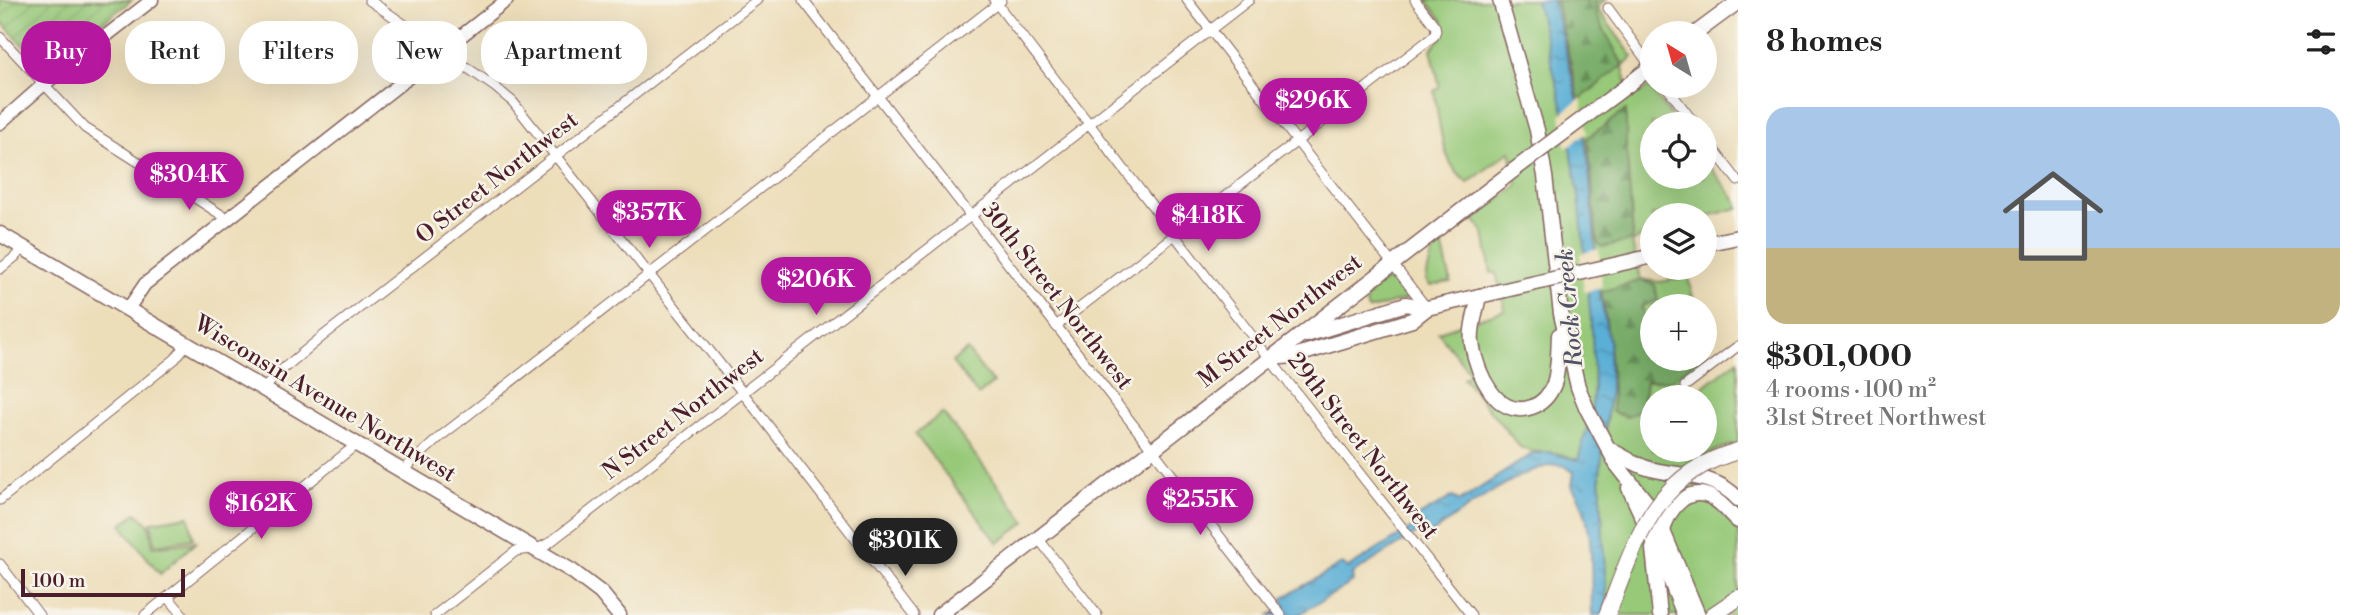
<!DOCTYPE html>
<meta charset="utf-8">
<style>
body{margin:0;font-family:"Libre Bodoni",serif;background:#f6f6f6;color:#222;height:100vh;display:flex;flex-direction:column;font-size:26px;white-space:nowrap}
*{box-sizing:border-box;margin:0}
p{font-size:23px;color:#767676}
.icon{flex:none;width:38px;height:38px;fill:none;stroke:currentColor;stroke-width:2;stroke-linecap:round;stroke-linejoin:round}
.map{position:relative;flex:1;overflow:hidden}
.panel{display:flex;flex-direction:column;background:#fff;width:630px}
.panel>*{flex:none}
.banner{position:absolute;left:21px;top:21px;width:665px;height:63px;display:flex;gap:14px}
.needle{width:46px;rotate:323deg}
.tools{position:absolute;left:1640px;top:21px;display:grid;gap:14px}
.tools a{display:grid;place-items:center;width:77px;height:77px;border-radius:50%;background:#fff;box-shadow:0 7px 28px #0002;font-size:35px}
.scale{position:absolute;left:21px;bottom:18px;width:164px;box-sizing:border-box;padding-left:7px;border:4px solid #4a1f2b;border-top:0;font-size:19px;line-height:24px;white-space:nowrap;color:#4a1f2b;-webkit-text-stroke:5px #f7f3e8;paint-order:stroke}
.price{position:absolute;translate:-50% -60px;padding:0 16px;border-radius:24px;background:#b5179e;color:#fff;font-size:23px;line-height:46px;filter:drop-shadow(0 2px 4px #0008)}
.price::after{content:'';position:absolute;left:50%;top:42px;width:21px;height:16px;margin-left:-10px;background:inherit;clip-path:polygon(0 0,100% 0,50% 100%)}
.price.on{background:#222;color:#fff}
ul{padding:0;list-style:none}
li{display:grid;align-content:center;gap:14px;height:371px;padding:0 28px}
li+li{border-top:2px solid #e0e0e0}
li span{display:grid;place-items:center;height:217px;border-radius:21px;color:#555}
li>.icon{margin-inline-start:auto}
span .icon{width:126px;height:126px;fill:#fffc;stroke-width:1}
li b{font-size:30px}
h2{display:flex;justify-content:space-between;align-items:center;height:84px;padding:0 28px;font-size:30px}
.pill{padding:0 24px;border-radius:28px;background:#fff;box-shadow:0 7px 28px #0002;font-size:24px;line-height:63px}
.pill.on{background:#b5179e;color:#fff}
main{display:flex;flex:1;min-height:0}
.map>svg:first-child{display:block}
.green{fill:#97c979;stroke:#707452;stroke-width:2}
.forest{fill:url(#forest-firs);stroke:#62664a;stroke-width:2}
.garden{fill:url(#garden-furrows);stroke:#707452;stroke-width:2}
.water{fill:url(#water-ripples);stroke:#526780;stroke-width:2}
.pier{fill:#eddeba}
.lines{fill:none;stroke-linecap:round;stroke-linejoin:round}
.street-casing{stroke:#83625d;stroke-width:11}
.secondary-casing{stroke:#83625d;stroke-width:15}
.primary-casing{stroke:#83625d;stroke-width:17}
.highway-casing{stroke:#83625d;stroke-width:18}
.street{stroke:#fff;stroke-width:9}
.secondary{stroke:#fff;stroke-width:12}
.primary{stroke:#fff;stroke-width:14}
.highway{stroke:#fff;stroke-width:16}
.primary-bridge-casing{stroke:#83625d;stroke-width:17;stroke-linecap:butt}
.highway-bridge-casing{stroke:#83625d;stroke-width:18;stroke-linecap:butt}
.primary-bridge{stroke:#fff;stroke-width:14}
.highway-bridge{stroke:#fff;stroke-width:16}
.labels{text-anchor:middle;dominant-baseline:central;stroke-width:5;stroke-linejoin:round;paint-order:stroke}
.street-label{font-size:23px;fill:#4a1f2b;stroke:#f7f3e8}
.water-label{font-size:24px;font-style:italic;fill:#505167;stroke:#f7f3e8}
</style>
<main>
<div class="map">
<svg width="1738" height="615" viewBox="0 0 1738 615">
<defs>
<pattern id="forest-firs" width="22" height="20" patternUnits="userSpaceOnUse" patternTransform="scale(1.75)"><rect width="22" height="20" fill="#79ad69"/><path d="M5 1l3.5 6h-7zM16 11l3.5 6h-7z" fill="#658c57"/></pattern>
<pattern id="garden-furrows" width="10" height="10" patternUnits="userSpaceOnUse" patternTransform="scale(1.75)"><rect width="10" height="10" fill="#97c979"/><path d="M-1 1l2-2M0 10L10 0M9 11l2-2" fill="none" stroke="#84ac69"/></pattern>
<pattern id="water-ripples" width="26" height="14" patternUnits="userSpaceOnUse" patternTransform="scale(1.75)"><rect width="26" height="14" fill="#5aafd6"/><path d="M2 4q2-2 4 0t4 0M15 11q2-2 4 0t4 0" fill="none" stroke="#4c8eae"/></pattern>
</defs>
<rect width="100%" height="100%" fill="#f7f3e8"/>
<filter id="ink" filterUnits="userSpaceOnUse"><feTurbulence type="fractalNoise" baseFrequency=".0143" numOctaves="2"/><feDisplacementMap in="SourceGraphic" scale="14" xChannelSelector="R" yChannelSelector="G"/><feConvolveMatrix kernelMatrix="1 2 1 2 8 2 1 2 1" color-interpolation-filters="sRGB"/></filter>
<filter id="wash" filterUnits="userSpaceOnUse"><feTurbulence type="fractalNoise" baseFrequency=".00686" numOctaves="4" result="noise"/><feDisplacementMap in="SourceGraphic" scale="28" xChannelSelector="R" yChannelSelector="G"/><feGaussianBlur stdDeviation="1.57" result="paint"/><feColorMatrix in="noise" values="0 0 0 0 0 0 0 0 0 0 0 0 0 0 0 0 0 1.4 0 .05"/><feComposite in="paint" operator="in"/></filter>
<g filter="url(#wash)">
<rect width="100%" height="100%" fill="#eddeba"/>
<g class="green">
<path d="M1426 0H1606L1599 5V11L1633 57 1623 67 1631 98 1649 87 1677 124H1652V177H1704L1705 160 1738 203V208L1705 217 1652 215V232L1632 242 1640 279 1660 282 1688 277 1695 306H1652V359H1704L1705 354 1709 360 1677 384 1686 397H1652V450H1704V397H1690L1738 360V443L1717 450 1686 467 1738 532V615H1607L1600 475C1587 466 1574 457 1559 454 1543 450 1535 455 1520 447L1463 378 1470 373 1438 332 1505 310 1496 273H1491L1484 233 1474 219 1518 185 1510 151 1468 183C1440 164 1440 123 1434 91L1439 88V83L1431 49 1443 36V21Z"/>
<path d="M1440 243 1442 244 1451 282 1430 286 1426 280C1429 267 1430 254 1440 243Z"/>
<polygon points="1391,276 1408,294 1407,299 1368,310 1365,302 1371,292"/>
<polygon points="967,350 993,383 978,395 952,362"/>
<polygon points="943,413 1026,522 998,543 915,434"/>
<polygon points="136,513 149,524 153,547 196,542 160,574 121,525"/>
<polygon points="189,516 193,539 155,545 151,522"/>
</g>
<g class="forest">
<polygon points="1556,0 1595,0 1597,17 1623,65 1579,100"/>
<path d="M1626 110V143L1633 235 1631 241 1602 247 1598 244C1592 209 1593 174 1587 138Z"/>
<path d="M1642 280 1655 285 1658 300 1642 306 1652 349V359H1660L1664 362 1669 359 1697 360 1671 380 1646 381C1644 397 1644 412 1627 417L1612 412C1613 371 1609 333 1601 292Z"/>
</g>
<polygon class="garden" points="0,0 132,0 44,68 0,20"/>
<path class="water" d="M1536 0H1553L1578 101 1588 159 1599 289 1609 341 1610 390 1600 475 1607 615H1592C1590 575 1597 519 1572 486L1574 472C1573 472 1566 467 1565 466 1532 456 1453 519 1425 538L1419 532 1352 574 1353 582 1298 615H1291L1289 612 1284 615H1270L1285 606 1282 601 1284 597 1342 564 1348 568 1415 526 1413 522 1414 519 1452 497 1460 501 1532 454 1548 452 1578 460 1591 414 1594 385 1592 332 1579 196 1564 113Z"/>
<g class="pier">
<polygon points="1581,98 1587,133 1566,148 1561,114"/>
<polygon points="1599,249 1602,288 1584,292 1580,254"/>
</g>
</g>
<g filter="url(#ink)">
<g class="lines">
<g class="street-casing">
<g id="street">
<polyline points="369,0 495,87 513,102 750,402 914,615"/>
<polyline points="803,0 1281,615"/>
<polyline points="994,0 1269,358 1471,615"/>
<polyline points="1187,0 1426,307"/>
<polyline points="1608,8 1652,68"/>
<polyline points="0,37 85,128 228,219"/>
<polyline points="1666,86 1695,124"/>
<polyline points="1704,137 1738,181"/>
<polyline points="0,269 15,257 23,247"/>
<polyline points="1056,326 1434,36 1436,30 1435,26 1415,0"/>
<polyline points="1685,386 1738,346"/>
<polyline points="264,389 278,373 323,336 757,0"/>
<polyline points="402,471 441,436 1001,1"/>
<polyline points="0,500 175,359 187,344"/>
<polyline points="1038,538 1097,615"/>
<polyline points="0,564 39,615"/>
<polyline points="168,597 183,615"/>
<polyline points="145,615 357,444"/>
<polyline points="435,615 516,551 539,548 549,543 1249,0"/>
</g>
</g>
<g class="secondary-casing">
<g id="secondary">
<polyline points="0,123 43,85 152,0"/>
<polyline points="128,309 145,284 507,0"/>
</g>
</g>
<g class="primary-casing">
<g id="primary">
<polyline points="1500,0 1537,130 1545,176 1561,314 1578,387 1587,409 1617,465 1648,504 1663,531 1698,615"/>
<polyline points="1696,33 1738,2"/>
<polyline points="1628,85 1652,66"/>
<polyline points="0,234 572,571 601,593 619,615"/>
<polyline points="1704,244 1738,237"/>
<polyline points="1636,260 1652,256"/>
<path d="M1479 296C1476 312 1470 328 1472 344 1477 372 1496 420 1532 407 1543 403 1550 394 1554 384 1559 369 1558 351 1559 335"/>
<polyline points="1306,335 1406,304 1427,308 1501,291"/>
<polyline points="1269,358 1294,356 1412,320 1427,308"/>
<path d="M1609 449C1620 455 1632 462 1644 467 1676 478 1713 471 1738 499"/>
<polyline points="1629,488 1664,564 1684,615"/>
<path d="M1663 531C1668 509 1688 483 1714 499 1723 504 1730 514 1738 521"/>
<polyline points="1653,549 1660,615"/>
<polyline points="939,615 1514,170"/>
</g>
</g>
<g class="highway-casing">
<polyline id="highway" points="1713,615 1738,598"/>
</g>
<use href="#street" class="street"/>
<use href="#secondary" class="secondary"/>
<use href="#primary" class="primary"/>
<use href="#highway" class="highway"/>
<g class="primary-bridge-casing">
<g id="primary-bridge">
<polyline points="1514,170 1628,85"/>
<polyline points="1501,291 1636,260"/>
</g>
</g>
<g class="highway-bridge-casing">
<path id="highway-bridge" d="M1607 615C1636 542 1653 474 1738 451"/>
</g>
<use href="#primary-bridge" class="primary-bridge"/>
<use href="#highway-bridge" class="highway-bridge"/>
</g>
</g>
<g class="labels">
<g class="street-label">
<text transform="translate(497 178) rotate(-38)">O Street Northwest</text>
<text transform="translate(1057 296) rotate(52)">30th Street Northwest</text>
<text transform="translate(1280 321) rotate(-38)">M Street Northwest</text>
<text transform="translate(325 399) rotate(31)">Wisconsin Avenue Northwest</text>
<text transform="translate(683 414) rotate(-38)">N Street Northwest</text>
<text transform="translate(1363 446) rotate(52)">29th Street Northwest</text>
</g>
<g class="water-label">
<text transform="translate(1570 308) rotate(-95)">Rock Creek</text>
</g>
</g>
</svg>
<div class="tools">
<a><svg class="needle" viewBox="-14 -14 28 28"><path d="M0-13l5 13h-10z" fill="#e53935"/><path d="M0 13l5-13h-10z" fill="#767676"/></svg></a>
<a><svg class="icon" aria-label="locate" viewBox="0 0 24 24"><circle cx="12" cy="12" r="6"/><path d="M12 2v4M12 18v4M2 12h4M18 12h4"/></svg></a>
<a><svg class="icon" aria-label="layers" viewBox="0 0 24 24"><path d="M12 4l9 5-9 5-9-5zM3 14l9 5 9-5"/></svg></a>
<a>+</a>
<a>−</a>
</div>
<div class="scale">100 m</div>
<b class="price" style="left:1313px;top:138px">$296K</b>
<b class="price" style="left:189px;top:212px">$304K</b>
<b class="price" style="left:649px;top:250px">$357K</b>
<b class="price" style="left:1208px;top:253px">$418K</b>
<b class="price" style="left:816px;top:317px">$206K</b>
<b class="price" style="left:1200px;top:537px">$255K</b>
<b class="price" style="left:261px;top:541px">$162K</b>
<b class="price on" style="left:905px;top:578px">$301K</b>
<div class="banner">
<a class="pill on">Buy</a>
<a class="pill">Rent</a>
<a class="pill">Filters</a>
<a class="pill">New</a>
<a class="pill">Apartment</a>
</div>
</div>
<section class="panel">
<h2>8 homes<svg class="icon" aria-label="filters" viewBox="0 0 24 24"><path d="M4 7h16M4 17h16"/><circle cx="9" cy="7" r="2"/><circle cx="15" cy="17" r="2"/></svg></h2>
<ul>
<li><span style="background:linear-gradient(#a9c7e8 65%,#c2b280 0)"><svg class="icon" aria-label="home" viewBox="0 0 24 24"><path d="M3 11l9-7 9 7M6 9v11h12V9"/></svg></span><div><b>$301,000</b><p>4 rooms · 100 m²</p><p>31st Street Northwest</p></div></li>
</ul>
</section>
</main>
